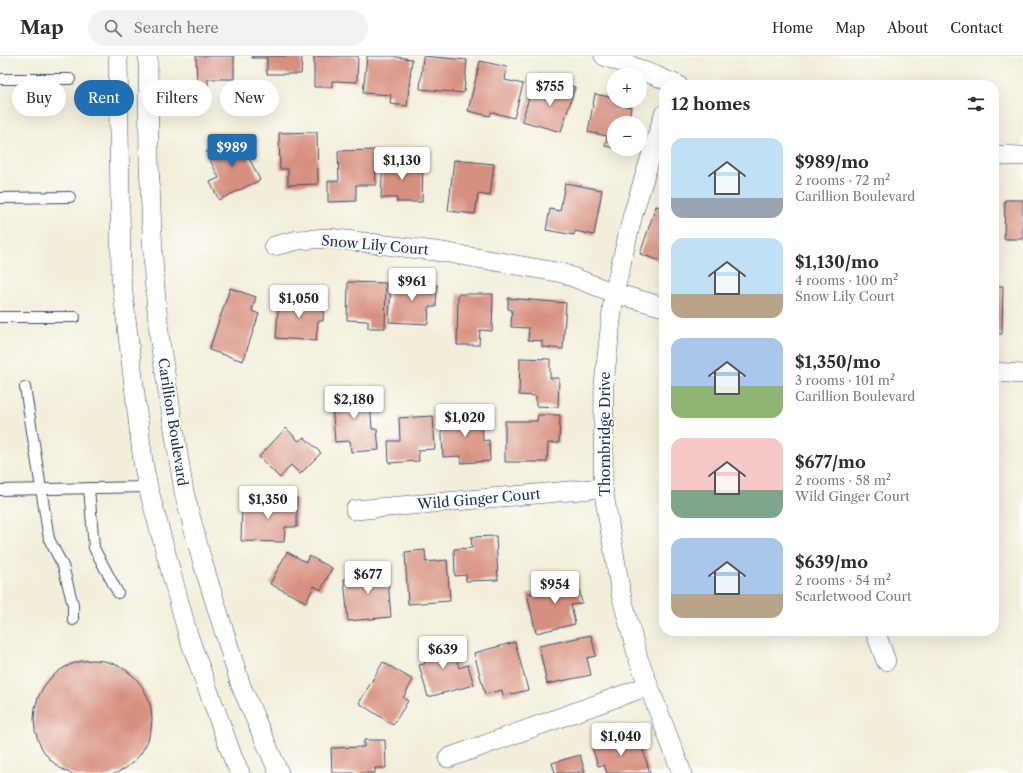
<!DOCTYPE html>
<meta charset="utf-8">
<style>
body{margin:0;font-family:"Libre Caslon Text",serif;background:#f2f2f3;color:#2b2b33;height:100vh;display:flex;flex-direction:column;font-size:15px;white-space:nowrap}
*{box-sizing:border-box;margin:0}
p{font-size:13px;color:#7c7c81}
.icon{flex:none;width:22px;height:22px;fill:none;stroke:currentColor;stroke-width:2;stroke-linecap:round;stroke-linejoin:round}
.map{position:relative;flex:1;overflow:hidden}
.panel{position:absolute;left:659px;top:24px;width:340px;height:556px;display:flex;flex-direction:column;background:#fff;border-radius:16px;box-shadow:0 4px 16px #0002}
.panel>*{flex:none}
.top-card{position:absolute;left:12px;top:24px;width:380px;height:36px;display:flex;gap:8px}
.tools{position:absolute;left:607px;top:12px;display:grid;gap:8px}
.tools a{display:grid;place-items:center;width:40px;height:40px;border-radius:50%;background:#fff;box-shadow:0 4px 16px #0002;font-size:20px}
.price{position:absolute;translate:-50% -34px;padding:0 9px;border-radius:4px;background:#fff;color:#222;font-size:13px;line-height:26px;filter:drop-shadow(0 1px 2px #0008)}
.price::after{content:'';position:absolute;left:50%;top:24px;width:12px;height:9px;margin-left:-6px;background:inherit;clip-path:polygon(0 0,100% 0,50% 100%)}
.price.active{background:#1f6fb2;color:#fff}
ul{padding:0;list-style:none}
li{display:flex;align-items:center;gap:12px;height:100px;padding:0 12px}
li span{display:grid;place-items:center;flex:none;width:112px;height:80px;border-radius:12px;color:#555}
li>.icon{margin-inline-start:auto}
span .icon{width:48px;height:48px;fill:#fffc;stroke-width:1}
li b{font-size:17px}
h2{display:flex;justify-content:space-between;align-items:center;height:48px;padding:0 12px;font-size:17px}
.pill{padding:0 14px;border-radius:18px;background:#fff;box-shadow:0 4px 16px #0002;font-size:14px;line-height:36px}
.pill.active{background:#1f6fb2;color:#fff}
header{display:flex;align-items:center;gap:24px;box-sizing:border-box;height:56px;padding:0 20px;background:#fff;border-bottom:1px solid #e1e1e2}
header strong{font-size:19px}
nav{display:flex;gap:22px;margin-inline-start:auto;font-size:14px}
.search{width:280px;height:36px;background:#f2f2f3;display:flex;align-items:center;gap:10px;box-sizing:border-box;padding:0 14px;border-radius:22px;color:#7c7c81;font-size:15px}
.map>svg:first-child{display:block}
.building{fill:#d7907f}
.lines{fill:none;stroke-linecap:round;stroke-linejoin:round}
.service-casing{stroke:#3b4c70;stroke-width:12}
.minor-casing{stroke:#3b4c70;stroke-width:20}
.service{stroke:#fff;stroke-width:10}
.minor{stroke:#fff;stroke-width:19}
.labels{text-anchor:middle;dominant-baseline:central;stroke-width:4;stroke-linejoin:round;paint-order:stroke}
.street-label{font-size:14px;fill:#1b2f5e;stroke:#fdfcf7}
</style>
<header>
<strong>Map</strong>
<div class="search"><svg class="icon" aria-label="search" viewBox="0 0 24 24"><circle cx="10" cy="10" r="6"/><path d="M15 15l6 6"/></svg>Search here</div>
<nav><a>Home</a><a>Map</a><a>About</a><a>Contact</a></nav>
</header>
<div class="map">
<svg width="1023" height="717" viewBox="0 0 1023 717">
<rect width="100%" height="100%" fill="#fdfcf7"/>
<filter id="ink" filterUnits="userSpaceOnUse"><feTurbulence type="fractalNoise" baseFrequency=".025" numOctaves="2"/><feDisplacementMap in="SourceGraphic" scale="8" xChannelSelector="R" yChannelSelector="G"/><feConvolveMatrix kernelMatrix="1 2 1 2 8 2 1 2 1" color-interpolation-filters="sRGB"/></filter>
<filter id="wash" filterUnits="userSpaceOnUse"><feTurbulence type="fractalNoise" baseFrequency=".012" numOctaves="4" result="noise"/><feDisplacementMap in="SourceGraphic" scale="16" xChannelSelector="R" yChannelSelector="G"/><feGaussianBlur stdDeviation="0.9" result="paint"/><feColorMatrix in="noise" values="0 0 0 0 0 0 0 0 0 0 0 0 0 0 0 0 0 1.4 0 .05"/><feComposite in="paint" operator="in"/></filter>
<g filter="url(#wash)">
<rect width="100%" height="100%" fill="#f2eed9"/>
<g id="blocks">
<g class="building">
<polygon points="196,0 234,0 234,23 208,23 208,31 197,31"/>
<polygon points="253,0 302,0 301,18 267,18 267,2 252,2"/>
<polygon points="314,0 358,0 357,26 332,25 332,31 314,31"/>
<polygon points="367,0 396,0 396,1 412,3 407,50 390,48 391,39 363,37"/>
<polygon points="423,0 467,4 464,37 420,33"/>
<polygon points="480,5 507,11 505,24 523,28 514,62 491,56 490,60 468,55"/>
<polygon points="550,24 575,31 561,76 522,65 531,35 546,39"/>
<polygon points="595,38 614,42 614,48 631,51 628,67 614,67 614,92 605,90 607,80 588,76"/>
<polygon points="317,76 318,128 288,129 288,113 280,113 279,77"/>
<polygon points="238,80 260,124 219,144 210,126 219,122 206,96"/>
<polygon points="375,94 376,129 356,129 356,145 328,146 328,125 339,125 338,95"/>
<polygon points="383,99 394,100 394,107 423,108 422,146 397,146 397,142 381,142"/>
<polygon points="454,104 494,108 490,140 478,138 475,158 448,155"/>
<polygon points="565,127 602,134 594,179 575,175 574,179 546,174 550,153 560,155"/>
<polygon points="1005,144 1023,144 1023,183 1004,183"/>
<polygon points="656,150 664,152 664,206 640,198"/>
<polygon points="391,225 437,229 436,251 429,251 428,268 389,266"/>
<polygon points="348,226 386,227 385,272 368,272 368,265 347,264"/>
<polygon points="994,230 1003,230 1002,278 994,278"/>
<polygon points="230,232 256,241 252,255 259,258 243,305 209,294"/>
<polygon points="458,238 493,238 492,275 480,274 479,289 457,289"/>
<polygon points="279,241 324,245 323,265 318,265 316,285 276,282"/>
<polygon points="508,242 566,247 563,293 542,291 542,285 528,284 529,272 511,271 512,254 508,253"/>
<polygon points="520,302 550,303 550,322 559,322 558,351 536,350 536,340 519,339"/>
<polygon points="369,332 372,373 377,373 379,394 351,396 350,385 335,386 331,335"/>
<polygon points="482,357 483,385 489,384 490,405 461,407 461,400 443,401 441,359"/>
<polygon points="538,359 560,359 559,387 548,387 547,406 505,406 505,365 537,365"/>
<polygon points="433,360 435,393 418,394 419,405 389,407 388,385 400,385 399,362"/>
<polygon points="286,372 299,385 304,381 321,397 300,418 291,409 280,422 259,401"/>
<polygon points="277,442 297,442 297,471 285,471 284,486 241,485 242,447 277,447"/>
<polygon points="496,480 498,524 466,525 466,519 455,520 454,493 472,492 471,481"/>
<polygon points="425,494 426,506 447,504 450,545 408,548 405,496"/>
<polygon points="287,496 306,506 309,500 332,512 321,534 314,530 306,546 270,528"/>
<polygon points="387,511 391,561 348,565 344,523 361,521 361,513"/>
<polygon points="576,520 582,547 571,549 575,568 536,577 527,538 557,531 555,524"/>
<polygon points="591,579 596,600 587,602 591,619 547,628 539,590"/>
<polygon points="451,584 459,612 468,609 474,629 428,641 419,609 425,608 421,592"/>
<polygon points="515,586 528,634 503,640 502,634 485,638 474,597"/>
<circle cx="93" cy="663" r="59"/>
<polygon points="383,606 413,624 403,642 408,645 393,669 359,647"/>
<polygon points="618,682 621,689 640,684 650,717 607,717 604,709 598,710 592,691"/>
<polygon points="364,684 385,684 386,712 375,712 375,717 332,717 331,692 364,691"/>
<polygon points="580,699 585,716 555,717 552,707"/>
</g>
</g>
</g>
<g filter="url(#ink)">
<use href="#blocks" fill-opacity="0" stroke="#3b4c70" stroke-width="1"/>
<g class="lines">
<g class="service-casing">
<g id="service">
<polyline points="0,23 70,23"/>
<polyline points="0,142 70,141"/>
<polyline points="0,261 75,261"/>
<polyline points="25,331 49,483 63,510 73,549 73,564"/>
<polyline points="89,432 94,492 118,537"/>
<polyline points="0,434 148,431"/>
</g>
</g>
<g class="minor-casing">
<g id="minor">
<polyline points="118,0 121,220 143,406 148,431 188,579 233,702 240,717"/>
<polyline points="148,0 149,106 154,222 160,286 184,436 201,501 241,630 279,717"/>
<polyline points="604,0 629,9 678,29"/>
<polyline points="664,58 633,158 614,237 604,328 603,432 621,538 638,602 682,717"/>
<polyline points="994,99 1023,100"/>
<polyline points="274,190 298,184 329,182 443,196 562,217 614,237 664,251"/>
<polyline points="994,316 1023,318"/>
<polyline points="355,454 603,432"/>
<polyline points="875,575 886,605"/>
<polyline points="448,702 648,630"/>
</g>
</g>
<use href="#service" class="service"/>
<use href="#minor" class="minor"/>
</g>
</g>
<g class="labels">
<g class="street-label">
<text transform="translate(375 189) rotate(5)">Snow Lily Court</text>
<text transform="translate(173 366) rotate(81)">Carillion Boulevard</text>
<text transform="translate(605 378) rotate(-90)">Thornbridge Drive</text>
<text transform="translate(479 443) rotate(-5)">Wild Ginger Court</text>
</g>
</g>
</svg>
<div class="tools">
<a>+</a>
<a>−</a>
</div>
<b class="price" style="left:550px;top:51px">$755</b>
<b class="price active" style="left:232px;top:112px">$989</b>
<b class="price" style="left:402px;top:125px">$1,130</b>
<b class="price" style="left:412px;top:246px">$961</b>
<b class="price" style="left:299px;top:263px">$1,050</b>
<b class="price" style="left:354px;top:364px">$2,180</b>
<b class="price" style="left:465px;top:382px">$1,020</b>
<b class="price" style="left:268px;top:464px">$1,350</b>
<b class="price" style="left:368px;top:539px">$677</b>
<b class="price" style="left:555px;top:549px">$954</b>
<b class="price" style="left:443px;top:614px">$639</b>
<b class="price" style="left:621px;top:701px">$1,040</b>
<div class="top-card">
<a class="pill">Buy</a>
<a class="pill active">Rent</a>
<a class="pill">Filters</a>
<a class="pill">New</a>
</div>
<section class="panel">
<h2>12 homes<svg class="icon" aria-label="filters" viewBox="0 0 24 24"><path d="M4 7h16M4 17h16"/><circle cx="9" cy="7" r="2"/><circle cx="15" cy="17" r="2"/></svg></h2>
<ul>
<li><span style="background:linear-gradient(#bfe0f5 75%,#9aa5b1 0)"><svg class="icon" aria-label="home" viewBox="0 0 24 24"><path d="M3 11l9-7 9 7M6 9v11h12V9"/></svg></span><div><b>$989/mo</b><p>2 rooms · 72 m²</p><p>Carillion Boulevard</p></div></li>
<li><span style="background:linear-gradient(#bfe0f5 70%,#b9a48a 0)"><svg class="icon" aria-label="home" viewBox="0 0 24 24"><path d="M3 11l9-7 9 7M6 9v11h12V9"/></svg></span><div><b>$1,130/mo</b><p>4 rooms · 100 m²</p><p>Snow Lily Court</p></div></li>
<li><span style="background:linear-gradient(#a9c7e8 60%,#8fb573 0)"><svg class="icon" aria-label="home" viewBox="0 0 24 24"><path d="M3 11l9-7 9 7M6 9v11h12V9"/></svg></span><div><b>$1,350/mo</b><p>3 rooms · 101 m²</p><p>Carillion Boulevard</p></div></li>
<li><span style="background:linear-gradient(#f6c9c9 65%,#7fa58c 0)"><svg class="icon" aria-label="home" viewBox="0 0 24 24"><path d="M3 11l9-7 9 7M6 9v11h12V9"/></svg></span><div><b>$677/mo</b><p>2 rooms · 58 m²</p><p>Wild Ginger Court</p></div></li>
<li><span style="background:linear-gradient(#a9c7e8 70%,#b9a48a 0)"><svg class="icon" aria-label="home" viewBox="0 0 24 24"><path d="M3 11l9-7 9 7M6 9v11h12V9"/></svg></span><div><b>$639/mo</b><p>2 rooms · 54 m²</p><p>Scarletwood Court</p></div></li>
</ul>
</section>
</div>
